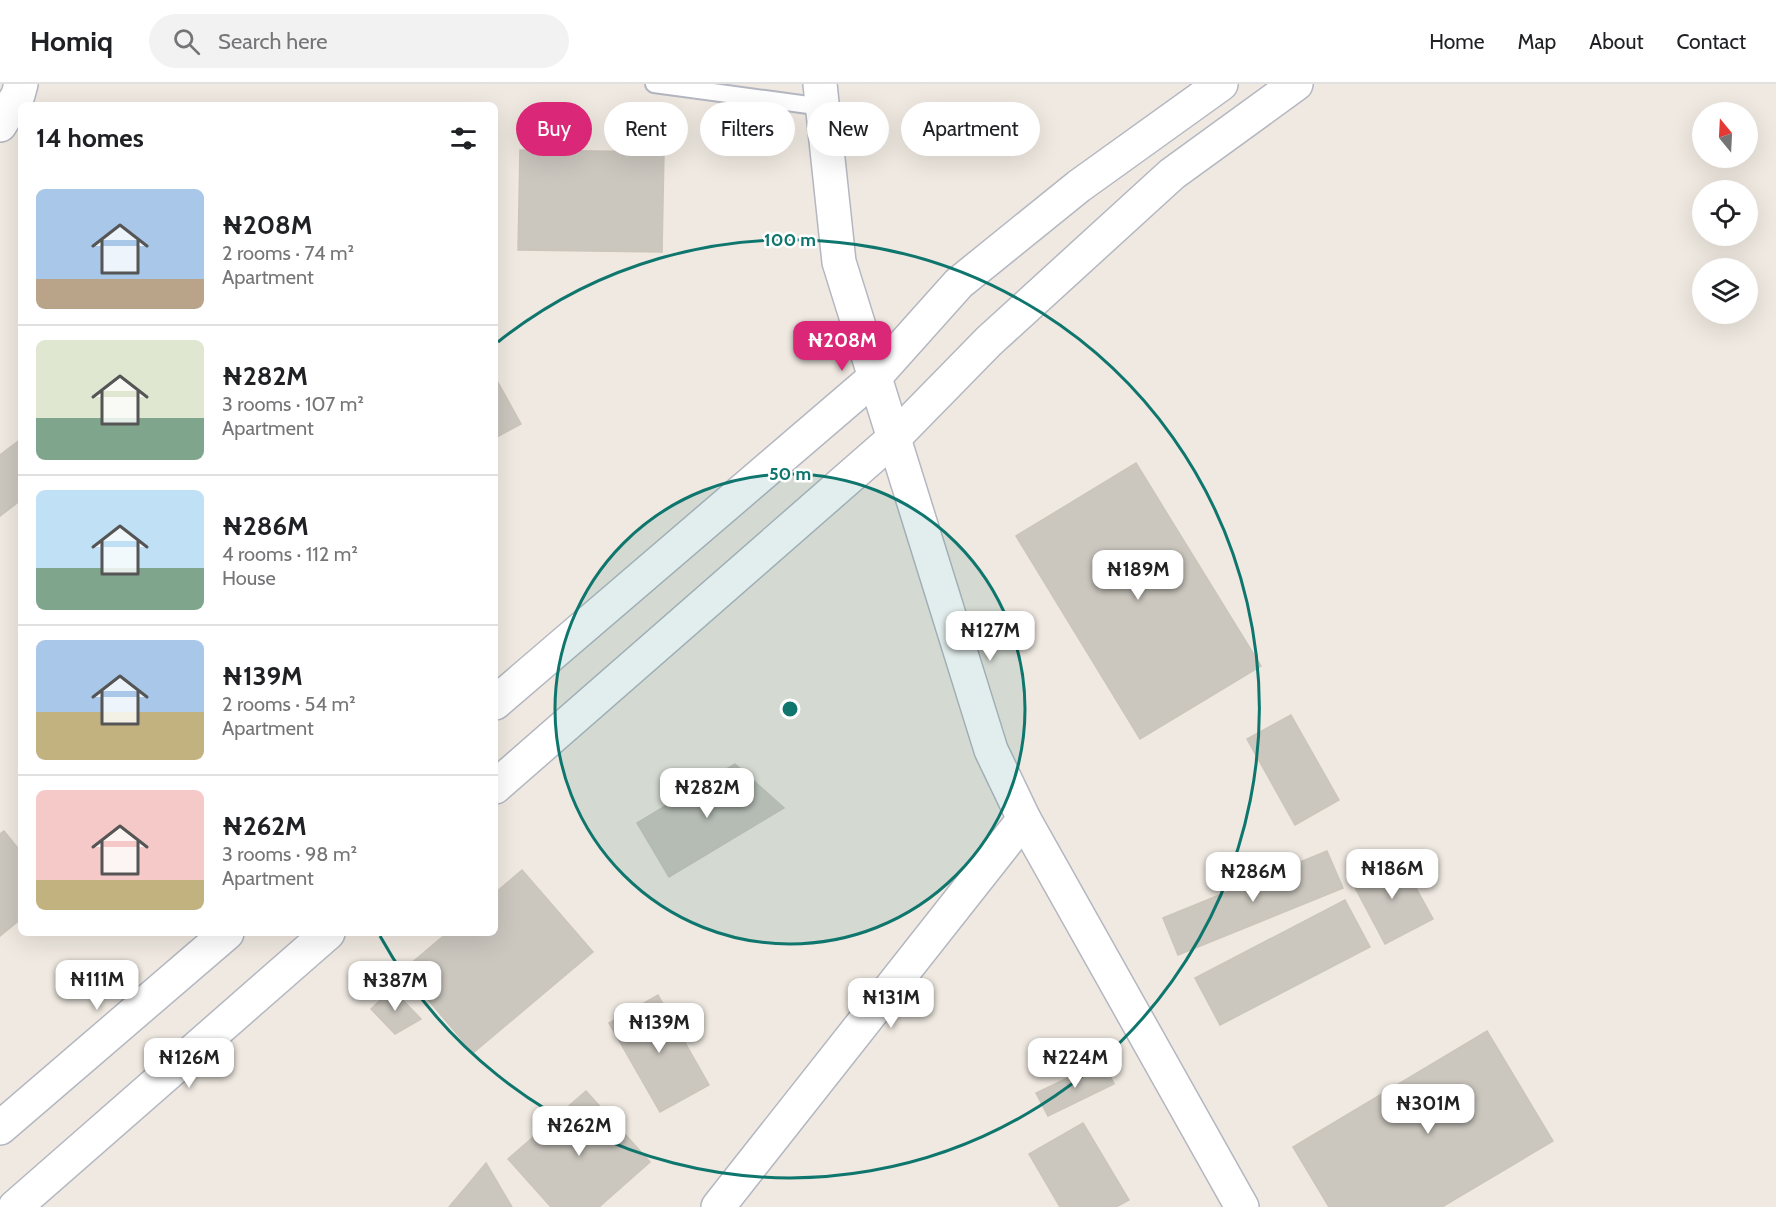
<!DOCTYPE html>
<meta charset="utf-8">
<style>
body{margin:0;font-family:Cabin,sans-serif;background:#f2f2f2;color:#202124;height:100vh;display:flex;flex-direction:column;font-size:22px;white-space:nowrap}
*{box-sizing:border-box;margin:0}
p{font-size:20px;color:#757577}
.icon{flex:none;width:33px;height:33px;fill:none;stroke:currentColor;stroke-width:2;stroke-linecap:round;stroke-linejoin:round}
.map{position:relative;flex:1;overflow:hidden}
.drawer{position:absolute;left:18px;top:18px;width:480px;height:834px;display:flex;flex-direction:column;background:#fff;border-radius:9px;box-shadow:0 6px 24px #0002}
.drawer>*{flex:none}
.top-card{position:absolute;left:516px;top:18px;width:570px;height:54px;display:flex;gap:12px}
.needle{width:39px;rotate:342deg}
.controls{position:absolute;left:1692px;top:18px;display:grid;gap:12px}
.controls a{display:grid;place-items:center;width:66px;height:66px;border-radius:50%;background:#fff;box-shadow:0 6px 24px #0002;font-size:30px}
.price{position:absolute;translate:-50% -51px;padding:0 14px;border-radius:12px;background:#fff;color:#222;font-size:20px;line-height:39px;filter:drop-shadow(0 2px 3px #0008)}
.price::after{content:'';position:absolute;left:50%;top:36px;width:18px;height:14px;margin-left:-9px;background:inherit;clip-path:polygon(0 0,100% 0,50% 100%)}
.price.selected{background:#db2777;color:#fff}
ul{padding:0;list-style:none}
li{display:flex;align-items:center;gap:18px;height:150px;padding:0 18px}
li+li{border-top:2px solid #e0e0e0}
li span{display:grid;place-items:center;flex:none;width:168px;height:120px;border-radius:9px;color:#555}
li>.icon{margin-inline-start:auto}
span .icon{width:72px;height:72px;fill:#fffc;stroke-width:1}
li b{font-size:26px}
h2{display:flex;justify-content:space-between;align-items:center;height:72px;padding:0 18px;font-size:26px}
.tag{padding:0 21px;border-radius:27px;background:#fff;box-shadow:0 6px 24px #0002;font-size:21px;line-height:54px}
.tag.selected{background:#db2777;color:#fff}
header{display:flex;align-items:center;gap:36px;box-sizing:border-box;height:84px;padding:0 30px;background:#fff;border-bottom:2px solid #e0e0e0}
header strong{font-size:28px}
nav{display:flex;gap:33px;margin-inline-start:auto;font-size:21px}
.search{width:420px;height:54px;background:#f2f2f2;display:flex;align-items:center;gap:15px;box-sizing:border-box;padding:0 21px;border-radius:33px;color:#757577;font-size:22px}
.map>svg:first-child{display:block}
.building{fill:#cbc7bf;stroke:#cbc5ba;stroke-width:1.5}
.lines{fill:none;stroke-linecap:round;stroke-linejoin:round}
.service-casing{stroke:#b4b7c1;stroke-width:20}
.minor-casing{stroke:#b4b7c1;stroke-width:36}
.tertiary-casing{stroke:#b4b7c1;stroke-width:36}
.secondary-casing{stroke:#b4b7c1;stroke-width:36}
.service{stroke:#fff;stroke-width:16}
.minor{stroke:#fff;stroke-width:33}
.tertiary{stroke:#fff;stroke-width:33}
.secondary{stroke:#fff;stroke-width:33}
.ring{fill:none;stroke:#0f766e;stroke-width:3}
.centre{fill:#0f766e;stroke:#fff;stroke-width:3}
.ring-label{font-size:18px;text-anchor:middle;font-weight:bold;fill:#0f766e;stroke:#fff;stroke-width:5;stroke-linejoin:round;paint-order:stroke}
</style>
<header>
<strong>Homiq</strong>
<div class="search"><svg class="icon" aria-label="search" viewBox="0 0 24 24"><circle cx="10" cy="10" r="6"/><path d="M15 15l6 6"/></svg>Search here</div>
<nav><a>Home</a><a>Map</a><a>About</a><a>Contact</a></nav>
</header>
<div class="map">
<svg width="1776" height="1123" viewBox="0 0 1776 1123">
<rect width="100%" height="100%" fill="#efe9e1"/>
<g class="building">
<polygon points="520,66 664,68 662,168 518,166"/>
<polygon points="495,293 521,340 495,354"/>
<polygon points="21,355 21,416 0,432 0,371"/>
<polygon points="1136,379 1261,582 1140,655 1016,452"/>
<polygon points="1291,631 1339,716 1295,741 1247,655"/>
<polygon points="735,680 784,724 669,793 637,739"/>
<polygon points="4,747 21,768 21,835 0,852 0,750"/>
<polygon points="1327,767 1343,804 1178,871 1163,834"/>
<polygon points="1398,771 1433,835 1385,860 1351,796"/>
<polygon points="522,786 593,868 473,969 403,886 447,849 495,849 495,809"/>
<polygon points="1345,816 1370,863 1220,941 1195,894"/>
<polygon points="392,905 421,935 395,950 371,925"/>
<polygon points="658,911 709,1001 660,1028 609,939"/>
<polygon points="1487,947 1553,1057 1442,1123 1329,1123 1293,1063"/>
<polygon points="1103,977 1114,1000 1048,1032 1036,1009"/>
<polygon points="586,1007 650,1078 599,1123 551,1123 508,1075"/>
<polygon points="1083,1039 1129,1116 1116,1123 1060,1123 1029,1070"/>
<polygon points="486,1079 512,1123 449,1123"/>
</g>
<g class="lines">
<g class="service-casing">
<polyline id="service" points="654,0 823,23"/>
</g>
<g class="minor-casing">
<g id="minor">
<polyline points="0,41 18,11 21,0"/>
<polyline points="718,1123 1024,735"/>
</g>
</g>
<g class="tertiary-casing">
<polyline id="tertiary" points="820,0 839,178 991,666 1024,735 1242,1123"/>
</g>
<g class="secondary-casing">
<g id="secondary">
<polyline points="495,619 874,294 959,199 1079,102 1221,0"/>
<polyline points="495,703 893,355 989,257 1172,90 1296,0"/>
<polyline points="0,1044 227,849"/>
<polyline points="15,1123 328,849"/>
</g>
</g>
<use href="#service" class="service"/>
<use href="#minor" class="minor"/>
<use href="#tertiary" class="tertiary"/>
<use href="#secondary" class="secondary"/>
</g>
<circle cx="790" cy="625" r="235" fill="#0f766e" fill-opacity=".12"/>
<g class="ring">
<circle cx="790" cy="625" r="235"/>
<path d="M498 258A469 469 0 1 1 380 852"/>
</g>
<circle cx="790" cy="625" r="9" class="centre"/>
<g class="ring-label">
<text x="790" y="162">100 m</text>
<text x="790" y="396">50 m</text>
</g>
</svg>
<div class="controls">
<a><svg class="needle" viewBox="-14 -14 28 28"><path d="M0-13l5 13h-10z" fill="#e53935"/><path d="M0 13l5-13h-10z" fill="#757577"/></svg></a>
<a><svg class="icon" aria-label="locate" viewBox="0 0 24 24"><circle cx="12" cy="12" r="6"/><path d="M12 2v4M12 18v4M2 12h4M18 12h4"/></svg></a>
<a><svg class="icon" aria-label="layers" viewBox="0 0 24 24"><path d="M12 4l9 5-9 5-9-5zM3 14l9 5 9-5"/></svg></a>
</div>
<b class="price selected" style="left:842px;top:288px">₦208M</b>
<b class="price" style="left:1138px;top:517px">₦189M</b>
<b class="price" style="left:990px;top:578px">₦127M</b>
<b class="price" style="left:707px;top:735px">₦282M</b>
<b class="price" style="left:1392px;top:816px">₦186M</b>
<b class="price" style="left:1253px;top:819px">₦286M</b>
<b class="price" style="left:97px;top:927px">₦111M</b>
<b class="price" style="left:395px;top:928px">₦387M</b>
<b class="price" style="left:891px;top:945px">₦131M</b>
<b class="price" style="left:659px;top:970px">₦139M</b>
<b class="price" style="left:189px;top:1005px">₦126M</b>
<b class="price" style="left:1075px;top:1005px">₦224M</b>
<b class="price" style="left:1428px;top:1051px">₦301M</b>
<b class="price" style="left:579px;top:1073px">₦262M</b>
<div class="top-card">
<a class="tag selected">Buy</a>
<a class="tag">Rent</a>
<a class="tag">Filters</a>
<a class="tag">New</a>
<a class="tag">Apartment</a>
</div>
<section class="drawer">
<h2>14 homes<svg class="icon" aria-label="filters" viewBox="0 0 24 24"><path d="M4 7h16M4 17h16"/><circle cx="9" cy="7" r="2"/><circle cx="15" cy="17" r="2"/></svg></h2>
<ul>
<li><span style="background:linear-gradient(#a9c7e8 75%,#b9a48a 0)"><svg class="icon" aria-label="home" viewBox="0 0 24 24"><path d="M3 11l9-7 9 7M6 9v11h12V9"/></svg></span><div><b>₦208M</b><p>2 rooms · 74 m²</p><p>Apartment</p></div></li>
<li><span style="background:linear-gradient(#dfe7d0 65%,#7fa58c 0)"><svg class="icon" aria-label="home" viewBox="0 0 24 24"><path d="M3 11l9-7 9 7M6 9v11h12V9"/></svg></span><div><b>₦282M</b><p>3 rooms · 107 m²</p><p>Apartment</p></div></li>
<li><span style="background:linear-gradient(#bfe0f5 65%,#7fa58c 0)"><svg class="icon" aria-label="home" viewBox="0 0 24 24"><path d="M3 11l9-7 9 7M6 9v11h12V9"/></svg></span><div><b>₦286M</b><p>4 rooms · 112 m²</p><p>House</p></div></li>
<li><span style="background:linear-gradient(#a9c7e8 60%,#c2b280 0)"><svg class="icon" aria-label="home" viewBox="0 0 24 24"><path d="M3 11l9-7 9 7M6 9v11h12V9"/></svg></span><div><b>₦139M</b><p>2 rooms · 54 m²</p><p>Apartment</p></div></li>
<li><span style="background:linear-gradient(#f6c9c9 75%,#c2b280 0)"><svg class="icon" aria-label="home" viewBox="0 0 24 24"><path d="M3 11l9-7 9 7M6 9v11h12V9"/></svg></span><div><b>₦262M</b><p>3 rooms · 98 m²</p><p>Apartment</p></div></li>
</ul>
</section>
</div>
